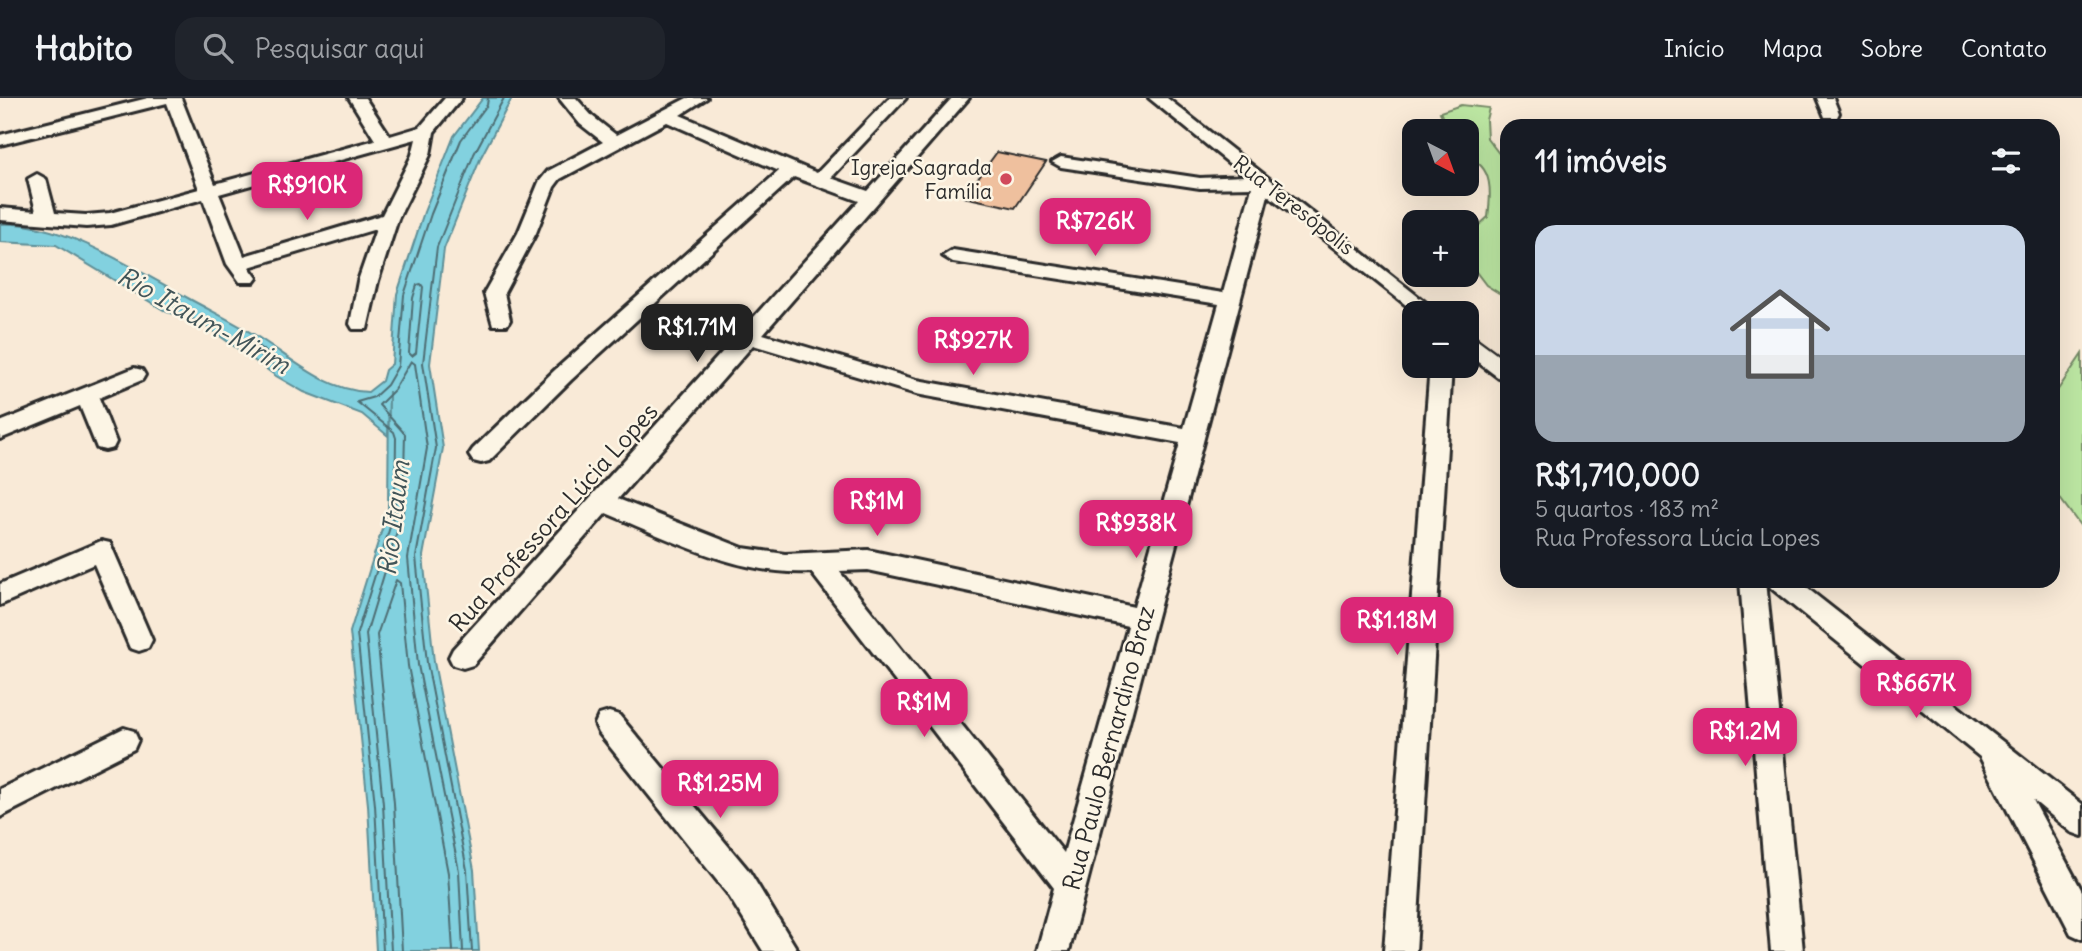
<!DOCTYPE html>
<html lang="pt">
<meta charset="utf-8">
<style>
body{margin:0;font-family:Delius,sans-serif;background:#20242c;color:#f1f3f6;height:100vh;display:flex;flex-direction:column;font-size:26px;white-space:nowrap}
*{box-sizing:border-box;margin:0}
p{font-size:23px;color:#9ea1a6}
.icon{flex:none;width:38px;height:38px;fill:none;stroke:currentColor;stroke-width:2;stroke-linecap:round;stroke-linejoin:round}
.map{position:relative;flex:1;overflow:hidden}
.details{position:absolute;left:1500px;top:21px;width:560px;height:469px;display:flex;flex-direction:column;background:#171b24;border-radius:21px;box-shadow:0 7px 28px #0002}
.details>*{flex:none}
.needle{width:46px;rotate:139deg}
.controls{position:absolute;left:1402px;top:21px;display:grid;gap:14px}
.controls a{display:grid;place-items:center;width:77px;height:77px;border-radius:14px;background:#171b24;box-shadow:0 7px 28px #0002;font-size:35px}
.price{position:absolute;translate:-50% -60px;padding:0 16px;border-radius:14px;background:#db2777;color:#fff;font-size:23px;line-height:46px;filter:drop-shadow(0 2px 4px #0008)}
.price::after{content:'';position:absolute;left:50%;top:42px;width:21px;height:16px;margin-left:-10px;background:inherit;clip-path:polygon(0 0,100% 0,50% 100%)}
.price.active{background:#222;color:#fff}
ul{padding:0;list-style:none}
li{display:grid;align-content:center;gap:14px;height:371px;padding:0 35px}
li+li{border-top:2px solid #363941}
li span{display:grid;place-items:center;height:217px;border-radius:21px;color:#555}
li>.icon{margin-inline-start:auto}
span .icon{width:126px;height:126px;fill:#fffc;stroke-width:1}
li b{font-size:30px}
h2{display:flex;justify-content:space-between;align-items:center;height:84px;padding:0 35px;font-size:30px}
header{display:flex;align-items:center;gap:42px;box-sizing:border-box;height:98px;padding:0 35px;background:#171b24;border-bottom:2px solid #363941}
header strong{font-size:33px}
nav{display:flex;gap:38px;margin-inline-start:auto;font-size:24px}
.search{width:490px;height:63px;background:#20242c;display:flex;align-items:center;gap:18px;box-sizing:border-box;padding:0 24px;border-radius:21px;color:#9ea1a6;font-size:26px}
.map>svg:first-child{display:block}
.green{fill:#bce6a2;stroke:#748866;stroke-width:2}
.water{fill:#82d1df;stroke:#5f8f97;stroke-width:2}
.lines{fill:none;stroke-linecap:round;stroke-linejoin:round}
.shore{stroke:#4e6d73;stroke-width:2}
.building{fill:#efc09e;stroke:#2b2b2b;stroke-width:2}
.minor-casing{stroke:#2b2b2b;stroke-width:6}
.minor{fill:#fcf5e5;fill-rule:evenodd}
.poi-dot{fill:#d1495b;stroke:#fcf5e5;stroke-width:2.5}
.labels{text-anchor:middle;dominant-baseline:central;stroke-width:5;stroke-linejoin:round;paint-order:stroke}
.far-poi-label{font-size:21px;fill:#2b2b2b;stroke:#fcf5e5;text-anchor:end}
.far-street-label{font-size:21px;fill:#2b2b2b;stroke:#fcf5e5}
.street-label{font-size:24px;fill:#2b2b2b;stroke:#fcf5e5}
.water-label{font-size:26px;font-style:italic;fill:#415458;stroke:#fcf5e5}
</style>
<header>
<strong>Habito</strong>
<div class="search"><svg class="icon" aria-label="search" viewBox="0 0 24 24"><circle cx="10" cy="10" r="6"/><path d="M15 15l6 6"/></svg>Pesquisar aqui</div>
<nav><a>Início</a><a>Mapa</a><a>Sobre</a><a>Contato</a></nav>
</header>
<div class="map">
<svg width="2082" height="853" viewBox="0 0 2082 853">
<rect width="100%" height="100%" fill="#f9ead7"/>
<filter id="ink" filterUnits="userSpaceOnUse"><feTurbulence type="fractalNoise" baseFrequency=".0143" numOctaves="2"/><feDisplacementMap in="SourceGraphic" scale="14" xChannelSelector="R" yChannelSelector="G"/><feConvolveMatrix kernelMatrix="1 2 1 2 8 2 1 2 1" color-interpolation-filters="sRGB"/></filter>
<g filter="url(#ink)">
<g class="green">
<path d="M1461 7 1489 10 1486 22 1487 40 1507 66V200L1486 187 1467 162 1469 136 1488 119C1491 97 1494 67 1467 60L1466 33H1449L1440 14Z"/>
<polygon points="2082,256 2082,430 2053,391 2053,299"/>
</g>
<path class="water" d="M483 0H512L481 59 444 151 430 266 443 350 423 458 434 564 474 772 479 853H376L368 707 350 534 388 412 389 293 388 338 362 316 304 294 276 278 210 231 191 220 167 214 56 147 0 144V126C62 123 134 171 186 199 211 213 237 225 261 241 295 263 326 292 368 294L382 283 385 272 392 266 397 196 424 114 454 38Z"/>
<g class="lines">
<g class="shore">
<polygon points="421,186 423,189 416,255 412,258 409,255 413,200 417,187"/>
<polygon points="250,243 285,267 285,272 280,272 246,248 246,244"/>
<polyline points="383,853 375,707 357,535 395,413 396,340 394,334 357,304 374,299 387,287 398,268 404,197 431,116 461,42 487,7 488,0"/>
<polyline points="391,853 383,706 366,536 403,414 405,336 379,307 394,292 411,263 415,266 427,350 408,460 418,567 459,773 463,853"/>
<polyline points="402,853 394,705 377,537 396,482 400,485 408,568 448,775 453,853"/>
<polyline points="472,853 467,772 427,565 416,459 436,350 423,265 437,149 474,56 504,0"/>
</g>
</g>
<polygon class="building" points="997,54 1046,64 1015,110 964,99"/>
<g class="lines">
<g class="minor-casing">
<g id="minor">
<path d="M148 0H181L215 86 375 42 349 0H365L390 38 420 29 445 0H462L434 34 430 57 398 121 378 183 367 231H353L350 226 358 183 376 131 249 169 257 180 254 184H240L227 166 203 101 111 127 86 129 0 122V110L36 113 28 81 37 76 46 81 55 115 86 117 110 115 199 91 167 5 0 47V37ZM416 41 412 57 382 117 244 158 219 96Z"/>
<path d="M559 0H576L592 18 616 37 687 0H707L680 17 817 75 889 0H906L831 80 868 93 952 0H969L763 236 917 282 1184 330 1219 206 953 164 943 158 953 152 1223 195 1252 89 1200 90 1061 69 1052 64 1061 59 1200 80 1245 78 1149 0H1167L1439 215H1416L1268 97 1069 853H1037L1054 790 811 474C738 478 672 442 606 415L473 567 463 570 453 567 449 559 453 551 859 103 794 79 571 282 489 363 481 365 473 363 469 357 473 351 555 272 779 73 667 24 560 81 554 89 536 135 504 195 510 222 507 227H493L484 195 518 135 539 84 548 73 603 44 580 26ZM753 247 916 296 1180 345 1134 509 868 452 785 456 743 450 618 401ZM868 472 1128 528 1064 755 839 473Z"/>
<polygon points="1817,0 1833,0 1839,15 1837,19 1825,19"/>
<polygon points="1466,237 1473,239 1507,264 1507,282 1499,280 1466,255"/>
<polygon points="1430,268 1452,268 1416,853 1384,853"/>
<polygon points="134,270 142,272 145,277 142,282 99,300 116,344 113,350 105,352 97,350 80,308 0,341 0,324"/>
<polygon points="101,443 110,445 113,452 152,542 148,550 139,553 130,550 94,466 0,507 0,486"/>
<polygon points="1740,483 1766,483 1803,853 1771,853"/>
<polygon points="1767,483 1798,483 2082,706 2082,738 2071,734 2033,702 2082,793 2082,841 2071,836 1980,659 1771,490"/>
<polygon points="609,614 619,617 749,773 798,853 763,853 727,795 599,635 595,626 599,617"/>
<polygon points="124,630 134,633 138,642 134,651 0,719 0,691"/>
</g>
</g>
<use href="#minor" class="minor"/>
</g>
</g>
<circle class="poi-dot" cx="1006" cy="81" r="7"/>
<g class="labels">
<g class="far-poi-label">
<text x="992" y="69">Igreja Sagrada<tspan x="992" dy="24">Família</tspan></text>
</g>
<g class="far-street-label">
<text transform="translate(1294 107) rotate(38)">Rua Teresópolis</text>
</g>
<g class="street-label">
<text transform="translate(553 419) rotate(-48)">Rua Professora Lúcia Lopes</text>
<text transform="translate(1108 650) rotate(-75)">Rua Paulo Bernardino Braz</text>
</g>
<g class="water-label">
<text transform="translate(204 222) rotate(29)">Rio Itaum-Mirim</text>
<text transform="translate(393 420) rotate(-83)">Rio Itaum</text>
</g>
</g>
</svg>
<div class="controls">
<a><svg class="needle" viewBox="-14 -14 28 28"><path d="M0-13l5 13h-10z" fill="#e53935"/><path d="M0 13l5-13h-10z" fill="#9ea1a6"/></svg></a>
<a>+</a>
<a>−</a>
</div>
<b class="price" style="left:307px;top:124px">R$910K</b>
<b class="price" style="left:1095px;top:160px">R$726K</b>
<b class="price active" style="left:697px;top:266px">R$1.71M</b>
<b class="price" style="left:973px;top:279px">R$927K</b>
<b class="price" style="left:877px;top:440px">R$1M</b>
<b class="price" style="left:1136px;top:462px">R$938K</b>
<b class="price" style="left:1397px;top:559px">R$1.18M</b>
<b class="price" style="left:1916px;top:622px">R$667K</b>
<b class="price" style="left:924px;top:641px">R$1M</b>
<b class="price" style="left:1745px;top:670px">R$1.2M</b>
<b class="price" style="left:720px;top:722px">R$1.25M</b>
<section class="details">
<h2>11 imóveis<svg class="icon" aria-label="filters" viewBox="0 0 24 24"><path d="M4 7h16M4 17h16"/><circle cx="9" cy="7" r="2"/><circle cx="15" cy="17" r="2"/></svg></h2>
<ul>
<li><span style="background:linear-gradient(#c9d6e8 60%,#9aa5b1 0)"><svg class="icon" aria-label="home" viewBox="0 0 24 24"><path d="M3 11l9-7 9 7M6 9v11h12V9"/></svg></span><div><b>R$1,710,000</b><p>5 quartos · 183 m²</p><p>Rua Professora Lúcia Lopes</p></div></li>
</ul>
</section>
</div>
